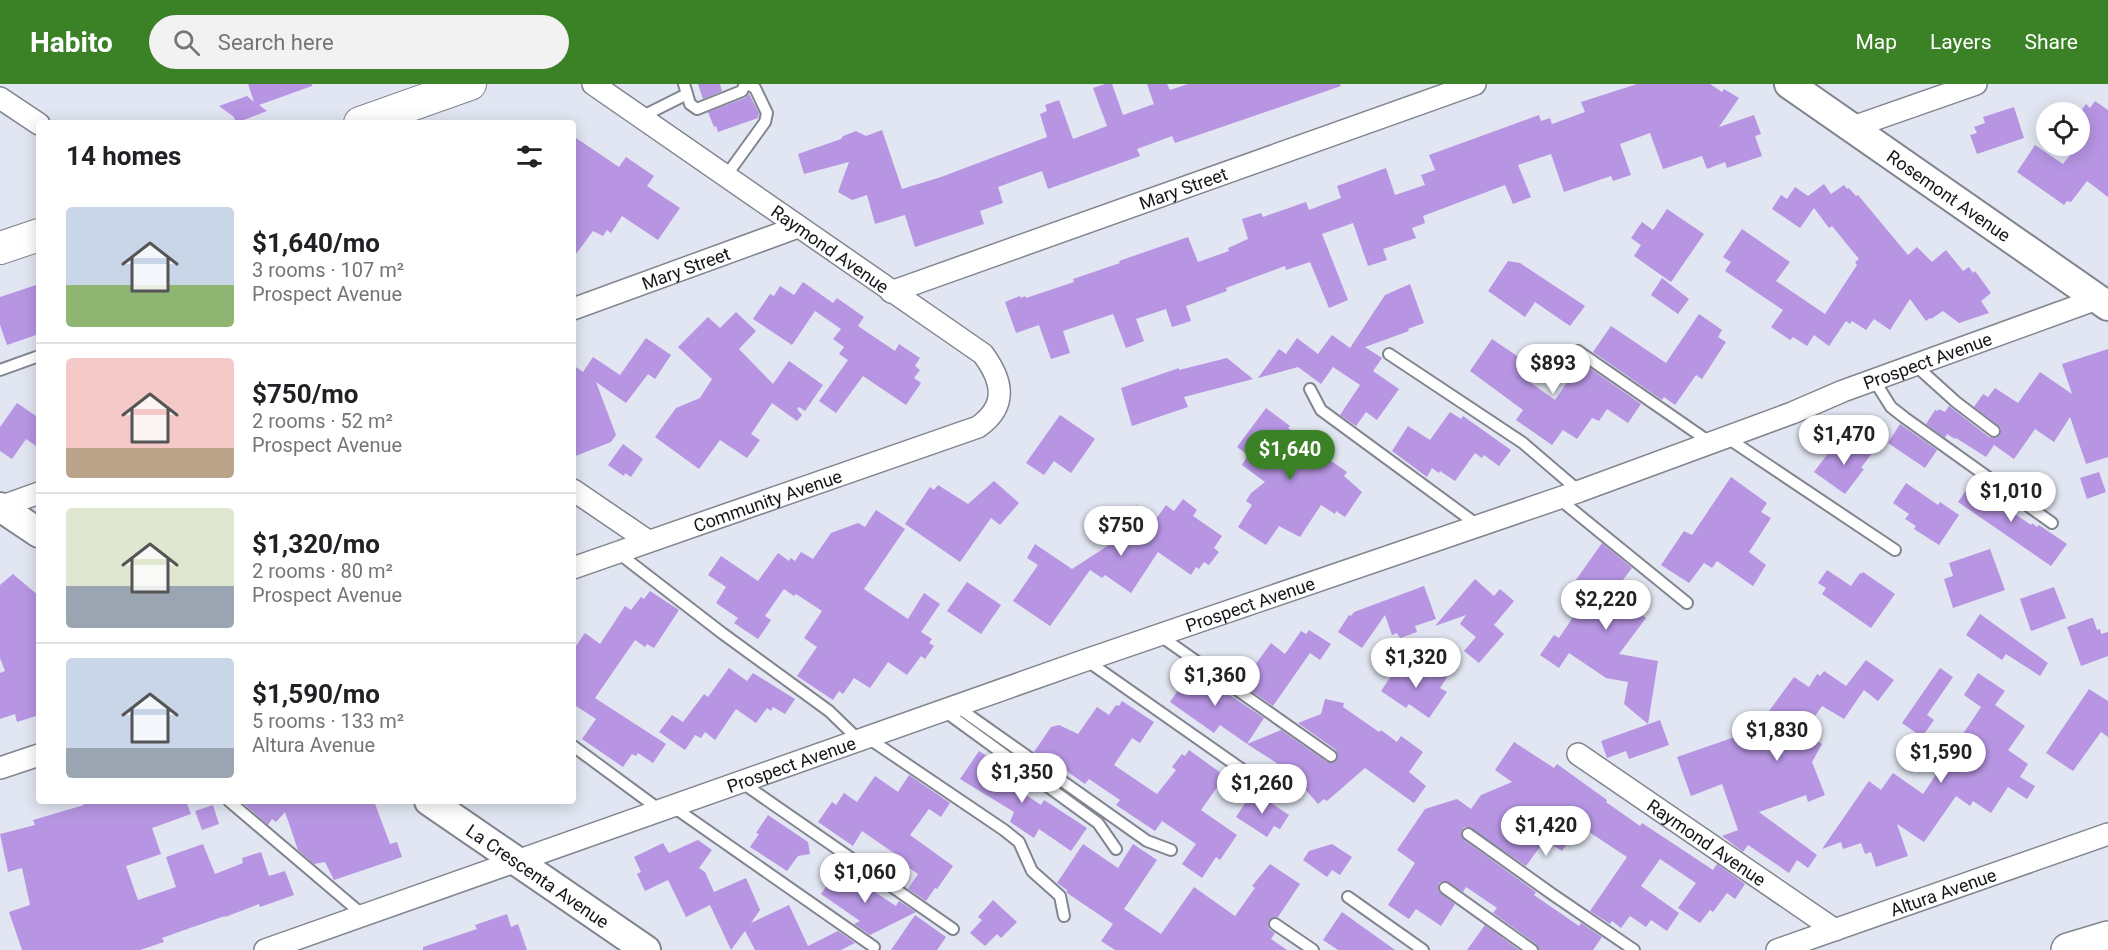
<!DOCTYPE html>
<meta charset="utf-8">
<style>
body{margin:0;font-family:Roboto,sans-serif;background:#f2f2f2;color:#202124;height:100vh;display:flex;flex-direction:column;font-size:22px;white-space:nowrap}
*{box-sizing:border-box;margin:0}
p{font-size:20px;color:#757577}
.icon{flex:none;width:33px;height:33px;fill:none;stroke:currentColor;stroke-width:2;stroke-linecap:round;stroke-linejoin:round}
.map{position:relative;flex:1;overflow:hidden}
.drawer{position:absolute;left:36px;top:36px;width:540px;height:684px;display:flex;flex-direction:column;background:#fff;border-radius:6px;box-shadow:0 3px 15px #0003}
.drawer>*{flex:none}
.buttons{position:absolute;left:2036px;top:18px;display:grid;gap:12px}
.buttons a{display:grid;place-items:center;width:54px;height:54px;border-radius:50%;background:#fff;box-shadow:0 3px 15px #0003;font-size:30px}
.price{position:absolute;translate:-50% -51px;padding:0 14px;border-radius:21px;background:#fff;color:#222;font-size:20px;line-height:39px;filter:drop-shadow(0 2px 3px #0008)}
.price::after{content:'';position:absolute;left:50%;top:36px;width:18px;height:14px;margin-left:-9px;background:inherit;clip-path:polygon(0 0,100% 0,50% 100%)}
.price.selected{background:#3b8227;color:#fff}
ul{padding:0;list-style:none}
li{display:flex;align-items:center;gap:18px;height:150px;padding:0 30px}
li+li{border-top:2px solid #e0e0e0}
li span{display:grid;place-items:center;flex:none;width:168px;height:120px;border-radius:6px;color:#555}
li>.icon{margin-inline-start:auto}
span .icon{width:72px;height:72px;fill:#fffc;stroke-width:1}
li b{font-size:26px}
h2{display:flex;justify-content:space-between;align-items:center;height:72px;padding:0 30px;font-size:26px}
header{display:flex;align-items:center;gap:36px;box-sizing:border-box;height:84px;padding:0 30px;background:#3b8227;color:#fff}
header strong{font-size:28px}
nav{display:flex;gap:33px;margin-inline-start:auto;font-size:21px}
.search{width:420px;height:54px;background:#f2f2f2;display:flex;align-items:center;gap:15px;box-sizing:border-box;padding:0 21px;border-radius:33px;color:#757577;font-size:22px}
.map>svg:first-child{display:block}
.building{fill:#b795e3}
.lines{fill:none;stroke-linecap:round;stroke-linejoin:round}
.lane-casing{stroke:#80858f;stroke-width:14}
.street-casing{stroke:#80858f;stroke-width:24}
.secondary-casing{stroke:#80858f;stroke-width:32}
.primary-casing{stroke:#80858f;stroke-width:34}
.highway-casing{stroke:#80858f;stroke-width:36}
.lane{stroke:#fff;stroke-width:10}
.street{stroke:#fff;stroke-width:21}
.secondary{stroke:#fff;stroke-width:28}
.primary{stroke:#fff;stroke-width:32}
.highway{stroke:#fff;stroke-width:33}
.labels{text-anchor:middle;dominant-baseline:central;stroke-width:5;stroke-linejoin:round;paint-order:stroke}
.street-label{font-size:18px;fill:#14161a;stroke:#fff}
</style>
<header>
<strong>Habito</strong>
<div class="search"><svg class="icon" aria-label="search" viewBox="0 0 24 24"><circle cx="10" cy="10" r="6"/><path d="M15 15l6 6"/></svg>Search here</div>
<nav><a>Map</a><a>Layers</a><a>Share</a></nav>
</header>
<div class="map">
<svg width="2108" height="866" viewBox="0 0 2108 866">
<rect width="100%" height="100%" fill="#e1e6f2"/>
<g class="building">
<polygon points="248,0 312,0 312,2 259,21 267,27 236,39 234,33 219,22 247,12 254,18"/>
<polygon points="698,0 720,0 722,7 703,15"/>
<polygon points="1105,0 1112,0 1123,31 1154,20 1147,0 1167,0 1170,6 1188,0 1340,0 1341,2 1175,59 1172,52 1137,65 1140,72 1048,105 1042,87 998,103 1003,119 980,127 984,140 915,163 905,131 875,140 867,111 852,116 838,108 849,78 804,90 798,70 841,55 843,52 856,47 866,52 882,46 902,105 941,93 1047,53 1040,30 1047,27 1045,21 1059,16 1073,55 1107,42 1093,4"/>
<polygon points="1637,0 1710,0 1722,8 1724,5 1739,14 1719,43 1754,31 1761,50 1755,52 1762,72 1727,84 1725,78 1707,85 1702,72 1663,85 1650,49 1620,60 1631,91 1613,97 1611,92 1564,108 1551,70 1518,81 1531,113 1513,120 1505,101 1423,132 1425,139 1412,144 1416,154 1383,165 1387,176 1368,182 1353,139 1322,150 1348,216 1329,224 1310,178 1286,186 1285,182 1226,204 1227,207 1186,222 1191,237 1172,243 1166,225 1136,235 1144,257 1126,264 1113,230 1063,247 1070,269 1051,275 1039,241 1016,249 1005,218 1020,212 1021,214 1025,212 1026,214 1074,198 1073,195 1120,179 1119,177 1188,153 1198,178 1229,167 1228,164 1248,155 1242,135 1261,129 1263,133 1306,118 1309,126 1341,114 1337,102 1386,84 1395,111 1425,101 1421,91 1435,86 1429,71 1539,31 1541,37 1550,34 1552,40 1585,28 1581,18"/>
<polygon points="749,10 759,29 758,34 718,48 716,42 714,43 708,28 745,14"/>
<polygon points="2095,17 2108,26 2108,113 2087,97 2071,118 2067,117 2064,121 2017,88 2035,61 2063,80 2077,62 2079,62 2079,58 2088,46 2079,40 2079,30 2086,20 2090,24"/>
<polygon points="2014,23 2024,54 1977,70 1970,51 1977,49 1974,43 1985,39 1983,33"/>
<polygon points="573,52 619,83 626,73 654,92 647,102 680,124 658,156 622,132 611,149 607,146 603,152 593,147 573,174"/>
<polygon points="1824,100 1831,110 1844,101 1847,105 1849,104 1856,112 1858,111 1908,171 1917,163 1932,178 1946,166 1963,187 1969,183 1973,189 1975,187 1991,209 1981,217 1989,229 1959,239 1943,227 1931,235 1930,234 1926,237 1910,215 1890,246 1874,235 1866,246 1852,237 1850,240 1846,237 1829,262 1814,251 1807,262 1793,253 1790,256 1771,243 1783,226 1725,187 1731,178 1723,173 1742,145 1790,178 1776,197 1825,230 1857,181 1855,178 1859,175 1832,142 1829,144 1814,124 1800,144 1772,125 1781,111 1787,115 1795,103 1808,112"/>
<polygon points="1667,125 1704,150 1671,198 1634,172 1641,161 1631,154 1642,138 1653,146"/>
<polygon points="1508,177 1520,179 1585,222 1570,242 1535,218 1525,233 1488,207"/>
<polygon points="1662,194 1689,215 1678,230 1651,211"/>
<polygon points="803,198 833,219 837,214 864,233 858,242 895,267 899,260 920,274 915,282 920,286 914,294 921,299 906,321 863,292 836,329 819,317 848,276 839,270 844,263 833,255 841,245 815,227 792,261 753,235 770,210 774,212 780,202 794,211"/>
<polygon points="39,200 39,250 7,261 0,241 0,213"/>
<polygon points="1410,200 1424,239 1408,245 1409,247 1365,263 1382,274 1373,287 1399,305 1377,336 1366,328 1356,342 1340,331 1360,301 1333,283 1321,300 1298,283 1258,294 1279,265 1286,270 1297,254 1318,270 1332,251 1350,264 1385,211"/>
<polygon points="736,228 756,247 739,265 773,300 789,277 823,301 805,327 799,323 797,325 802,331 797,337 772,319 751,350 760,356 747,374 720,356 699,385 655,353 676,324 700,314 712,295 678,263 708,233 720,244"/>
<polygon points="1699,230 1722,246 1718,253 1726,258 1702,295 1696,291 1675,321 1664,313 1662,316 1593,268 1611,242 1666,279"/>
<polygon points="646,254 671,271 655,295 648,290 626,319 596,298 616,351 611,358 573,373 573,281 583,288 593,273 620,291"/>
<polygon points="1492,255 1529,280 1521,292 1555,316 1581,278 1641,320 1628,339 1607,325 1599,337 1592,334 1577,355 1563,346 1552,361 1516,336 1523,326 1470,287"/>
<polygon points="2108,265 2108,373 2086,380 2070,333 2054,358 2035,345 2014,375 1994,361 1986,373 1956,354 1955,355 1947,350 1945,354 1926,340 1935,326 1938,327 1939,325 1945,328 1949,322 1989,353 1996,354 2000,351 2001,344 1974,323 1983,310 1988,313 1995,304 2018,319 2040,288 2072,310 2062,280"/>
<polygon points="1227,274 1253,295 1184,313 1188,323 1132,342 1121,304 1179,284 1179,286"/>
<polygon points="17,319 39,334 39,364 26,355 12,375 0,367 0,343"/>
<polygon points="1266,324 1290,342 1288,344 1298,351 1302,355 1301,356 1347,388 1344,392 1362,408 1345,433 1336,427 1335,430 1321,421 1300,453 1279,442 1266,461 1238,443 1252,421 1246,417 1251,409 1265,398 1242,381 1248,371 1237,363"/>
<polygon points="1450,328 1461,335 1463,332 1511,366 1499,382 1484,371 1482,374 1475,369 1455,397 1440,387 1439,389 1432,384 1427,393 1392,367 1408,342 1430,356"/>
<polygon points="1060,331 1095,355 1071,389 1054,377 1044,391 1026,379"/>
<polygon points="1900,340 1937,366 1925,384 1888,359"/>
<polygon points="1852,355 1872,369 1861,384 1864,385 1845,410 1814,388 1832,364 1836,367 1838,364 1843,368"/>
<polygon points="623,360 643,375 631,393 625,389 624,392 608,381"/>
<polygon points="2099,388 2106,408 2087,415 2080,394"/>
<polygon points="1731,393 1767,419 1761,428 1771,434 1749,468 1766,481 1753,502 1717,477 1712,484 1704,479 1689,499 1661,481 1684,447 1692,451"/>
<polygon points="1975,393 2001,415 1998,418 2031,441 2032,439 2037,443 2039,441 2067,460 2051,482 1958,418"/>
<polygon points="994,397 1019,419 1000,441 991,434 960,478 905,440 930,403 934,406 938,401 968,420"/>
<polygon points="1906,399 1938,421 1940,418 1959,431 1939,461 1914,445 1916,442 1905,435 1909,430 1893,419"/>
<polygon points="1183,415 1197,426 1193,432 1222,452 1214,464 1219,468 1209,481 1204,478 1199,485 1196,483 1191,491 1158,468 1131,509 1105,491 1102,494 1090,486 1050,542 1013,517 1038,481 1027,474 1035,460 1072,485 1109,461 1094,450 1105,435 1119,445 1136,421 1156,435 1166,421 1174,427"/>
<polygon points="876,426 905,445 864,505 908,535 924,509 940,520 921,548 932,555 929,559 934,562 925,575 921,572 907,591 888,578 870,604 854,594 843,610 839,607 833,616 797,592 817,563 804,554 822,527 796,510 794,512 784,505 765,532 771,536 758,555 734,539 738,534 716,519 726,503 708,491 721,472 758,497 778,469 789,477 791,474 795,477 801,468 813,475 831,449 858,439 865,443"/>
<polygon points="1602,459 1632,484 1613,509 1646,534 1619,570 1658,577 1648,640 1624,620 1628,598 1606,594 1569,569 1559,584 1540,571 1554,551 1559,554 1581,521 1566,510"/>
<polygon points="1990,465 2005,506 1953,524 1944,495 1953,492 1949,479"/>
<polygon points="1827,486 1851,502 1860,489 1861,490 1863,488 1895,510 1871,544 1822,510 1826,504 1818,499"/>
<polygon points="13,490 39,512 39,631 17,638 15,630 0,635 0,589 5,587 0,574 0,501"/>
<polygon points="1475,495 1494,512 1500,505 1514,517 1494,541 1504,550 1479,579 1464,567 1476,553 1460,540 1466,531 1435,542"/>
<polygon points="967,498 1001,521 981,550 947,527"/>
<polygon points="1424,502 1436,535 1415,542 1417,548 1400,554 1397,549 1392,551 1385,531 1362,564 1338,548 1349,531 1351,532 1354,528"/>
<polygon points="2054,503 2066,534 2031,547 2020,515"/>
<polygon points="650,507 679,526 654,564 647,560 645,563 635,556 595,614 666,660 653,679 638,669 636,672 632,670 623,683 582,655 596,635 573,620 573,566 585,549 600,560 625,522 631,526 641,513 644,515"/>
<polygon points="1980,530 2048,579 2040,592 2006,570 2002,576 1966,551"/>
<polygon points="2091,534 2093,534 2097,546 2100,545 2101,550 2108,548 2108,572 2081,582 2067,543"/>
<polygon points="1309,546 1331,560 1320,576 1310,569 1273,622 1244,602 1257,583 1255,581 1271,559 1285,570 1301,547 1306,550"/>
<polygon points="1866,576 1894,596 1878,617 1864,606 1844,635 1822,622 1804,648 1822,660 1812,678 1825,711 1808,718 1806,711 1759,728 1817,771 1808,784 1797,776 1789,789 1748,761 1743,768 1722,752 1738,746 1722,700 1691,712 1677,673 1755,646 1794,593 1809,603 1817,590 1820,592 1824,587 1846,602"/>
<polygon points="1400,579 1422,594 1430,581 1447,593 1440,604 1447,608 1429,634 1409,620 1406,624 1381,607"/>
<polygon points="729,584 747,597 753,589 795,615 785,630 773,623 771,627 767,624 756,639 736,625 715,656 705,648 701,654 695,651 685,666 659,648 672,631 683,638 704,610 708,613"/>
<polygon points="1189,584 1264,634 1247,660 1220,641 1214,649 1170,618 1183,599 1180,597"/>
<polygon points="1940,584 1953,593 1927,631 1934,636 1922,653 1902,639"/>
<polygon points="1978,589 2005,607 1995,621 2025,642 2008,666 2028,680 2020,693 2035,702 2027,715 2008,703 1991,729 1973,717 1970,722 1956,712 1924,758 1897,740 1908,772 1876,783 1871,768 1865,770 1861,759 1843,765 1841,758 1822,765 1869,697 1881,706 1893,689 1923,710 1981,623 1964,611"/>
<polygon points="2089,605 2108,617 2108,653 2101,648 2073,687 2046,669"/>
<polygon points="1325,615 1344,619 1343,623 1379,648 1381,646 1397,658 1401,652 1423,668 1409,688 1426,702 1414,719 1365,684 1327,717 1324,715 1318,720 1289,687 1247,660 1281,646 1327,678 1335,678 1338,672 1336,666 1298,639 1321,630"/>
<polygon points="1122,617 1154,638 1140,659 1132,654 1114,681 1157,710 1176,686 1172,683 1182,670 1185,672 1189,666 1225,692 1201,726 1237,751 1220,776 1216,773 1202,794 1182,780 1196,760 1162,737 1155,747 1116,721 1120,716 1089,695 1085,700 1054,678 1052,681 1034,668 1051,643 1059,641 1078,650 1097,623 1109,631 1116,621 1119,622"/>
<polygon points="1660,636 1669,661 1629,675 1626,667 1607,674 1601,657"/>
<polygon points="1514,658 1554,684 1557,680 1607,716 1606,718 1640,742 1642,739 1713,786 1717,780 1745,800 1735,815 1727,809 1713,828 1710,826 1700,839 1678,824 1696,799 1660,775 1641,802 1679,829 1667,847 1651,836 1646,843 1630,832 1621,844 1612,837 1610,840 1590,827 1627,773 1580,742 1562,767 1545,756 1526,782 1468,743 1464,743 1461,749 1464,756 1536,808 1534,811 1579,842 1581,839 1602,853 1593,866 1539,866 1536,860 1493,829 1497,824 1466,803 1463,808 1446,797 1439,799 1438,807 1455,820 1441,842 1416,825 1409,835 1388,821 1415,779 1397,766 1425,725 1457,715 1471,725 1481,711 1512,698 1495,686"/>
<polygon points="979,667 1005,684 1001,690 1010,697 1008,699 1041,721 1044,716 1087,744 1071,767 1039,745 1034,754 1010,738 1014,728 960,695"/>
<polygon points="909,691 950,719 941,733 929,725 910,751 953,782 937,805 935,804 926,817 908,805 918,790 902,779 904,776 862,747 853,762 818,738 832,718 836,721 844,709 857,718 875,692 898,708"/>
<polygon points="1253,707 1289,731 1280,745 1274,742 1267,753 1236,733"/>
<polygon points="82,717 186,717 191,730 152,744 161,770 126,782 138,816 176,803 166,773 203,760 215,790 243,779 242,774 261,768 269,792 285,787 294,811 260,823 259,820 225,833 225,832 190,844 162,854 164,858 140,866 22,866 9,828 30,821 22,784 8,788 0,750 35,741 33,736 84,721"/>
<polygon points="241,717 374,717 390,760 397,758 402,773 334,796 325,778 314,780 298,766 285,728 276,738 272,735 268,741"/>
<polygon points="213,721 219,740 202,746 195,727"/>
<polygon points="768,731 808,758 810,770 798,772 787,787 750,763 759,750 756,749"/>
<polygon points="698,756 712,766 699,784 705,788 714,808 746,794 760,826 751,839 789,821 808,862 838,847 855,859 841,866 755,866 745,847 731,866 710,821 686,833 668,796 645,807 637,790 641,788 634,773 663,759 669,769"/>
<polygon points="1083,760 1118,784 1133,760 1157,776 1124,825 1161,850 1194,803 1235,832 1255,804 1252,802 1270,780 1300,800 1278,833 1271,834 1268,839 1269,845 1275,849 1271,855 1287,866 1115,866 1101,857 1113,840 1067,809 1067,806 1057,799"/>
<polygon points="1332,760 1352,773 1340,791 1332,786 1327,793 1303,776 1309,767"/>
<polygon points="846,789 896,822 899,817 916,828 870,851 854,840 860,837 821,810 833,792 841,798"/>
<polygon points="993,816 1017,838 1001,854 997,850 985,862 970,849 982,836 978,833"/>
<polygon points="1342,828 1395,866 1338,866 1323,856"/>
<polygon points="507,830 511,843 518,840 527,866 423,866 423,863 477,845 475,841"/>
<polygon points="915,831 946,853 937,866 891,866"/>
<polygon points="1485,841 1519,866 1467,866"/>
</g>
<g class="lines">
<g class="lane-casing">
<g id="lane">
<polyline points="684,0 690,20 697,25 742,7 745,0"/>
<polyline points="641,33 687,10"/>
<polyline points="726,92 765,38 767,29 755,4 747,0"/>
<polyline points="1578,267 1711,359"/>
<polyline points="1389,270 1523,359 1579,407"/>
<polyline points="1915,281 1956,318 1994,347"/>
<polyline points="0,286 39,272"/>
<polyline points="1874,296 1891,323 1905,334 2052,439"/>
<polyline points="1310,305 1321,326 1479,442"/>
<polyline points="1726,353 1895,466"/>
<polyline points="1558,414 1687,519"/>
<polyline points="617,468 722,549 829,627 859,656"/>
<polyline points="1159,551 1331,672"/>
<polyline points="1086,576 1250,691"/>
<polyline points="956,622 1147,757 1171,766"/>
<polyline points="943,626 1098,739 1116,765"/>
<polyline points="868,654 1004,746 1019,758 1032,787 1060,812 1064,832"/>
<polyline points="573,662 660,726"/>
<polyline points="741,698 953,845"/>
<polyline points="229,717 363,831"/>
<polyline points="672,722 874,863"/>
<polyline points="1468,750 1552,810 1634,866"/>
<polyline points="1445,804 1532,866"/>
<polyline points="1348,813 1423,866"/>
<polyline points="1275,840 1313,866"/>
</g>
</g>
<g class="street-casing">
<g id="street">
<polyline points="0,14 39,40"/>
<polyline points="1853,43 1976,0"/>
<path id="s1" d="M891 208 1475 0"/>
<path id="s2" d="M573 225 798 143"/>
<polyline points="573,406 648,457"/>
<polyline points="0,423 39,409"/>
<path id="s3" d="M573 484 978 343C1008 322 1003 297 983 270L593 0"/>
<path id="s4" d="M1578 670 1835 846"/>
<polyline points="0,684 39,671"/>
<path id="s5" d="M265 866 1086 576 1580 407 1792 329 1843 307 2097 215"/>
<path id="s6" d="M1777 866 2108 750"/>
</g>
</g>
<g class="secondary-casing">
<g id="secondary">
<path id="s7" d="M1789 0 2108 222"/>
<polyline points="0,423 39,449"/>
<path id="s8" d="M429 717 646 866"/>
</g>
</g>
<g class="primary-casing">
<g id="primary">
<polyline points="360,39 470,0"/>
<polyline points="0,164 39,151"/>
</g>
</g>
<g class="highway-casing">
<polyline id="highway" points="2068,866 2108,854"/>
</g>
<use href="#lane" class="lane"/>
<use href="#street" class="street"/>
<use href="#secondary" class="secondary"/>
<use href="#primary" class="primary"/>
<use href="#highway" class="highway"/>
</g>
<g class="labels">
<g class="street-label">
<text stroke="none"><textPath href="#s1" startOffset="310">Mary Street</textPath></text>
<text stroke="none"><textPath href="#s7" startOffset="195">Rosemont Avenue</textPath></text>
<text transform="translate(830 165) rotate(35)">Raymond Avenue</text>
<text stroke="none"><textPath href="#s2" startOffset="120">Mary Street</textPath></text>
<text stroke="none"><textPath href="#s5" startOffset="1764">Prospect Avenue</textPath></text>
<text stroke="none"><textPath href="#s3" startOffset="206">Community Avenue</textPath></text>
<text stroke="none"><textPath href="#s5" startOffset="1044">Prospect Avenue</textPath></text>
<text stroke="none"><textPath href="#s5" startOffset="558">Prospect Avenue</textPath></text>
<text stroke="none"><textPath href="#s4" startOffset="156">Raymond Avenue</textPath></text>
<text stroke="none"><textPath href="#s8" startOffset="132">La Crescenta Avenue</textPath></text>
<text stroke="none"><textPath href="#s6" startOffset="176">Altura Avenue</textPath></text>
</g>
</g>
</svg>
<div class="buttons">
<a><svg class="icon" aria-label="locate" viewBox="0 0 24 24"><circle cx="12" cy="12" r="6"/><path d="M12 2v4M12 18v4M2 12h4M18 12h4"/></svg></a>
</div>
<b class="price" style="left:1553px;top:311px">$893</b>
<b class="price" style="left:1844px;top:382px">$1,470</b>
<b class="price selected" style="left:1290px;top:397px">$1,640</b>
<b class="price" style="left:2011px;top:439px">$1,010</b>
<b class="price" style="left:1121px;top:473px">$750</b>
<b class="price" style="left:1606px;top:547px">$2,220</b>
<b class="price" style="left:1416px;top:605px">$1,320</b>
<b class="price" style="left:1215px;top:623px">$1,360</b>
<b class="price" style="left:1777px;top:678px">$1,830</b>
<b class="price" style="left:1941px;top:700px">$1,590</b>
<b class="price" style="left:1022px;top:720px">$1,350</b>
<b class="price" style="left:1262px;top:731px">$1,260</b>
<b class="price" style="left:1546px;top:773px">$1,420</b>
<b class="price" style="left:865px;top:820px">$1,060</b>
<section class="drawer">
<h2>14 homes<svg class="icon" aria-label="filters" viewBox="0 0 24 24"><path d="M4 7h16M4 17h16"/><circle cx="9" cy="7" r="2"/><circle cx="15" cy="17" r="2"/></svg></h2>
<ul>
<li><span style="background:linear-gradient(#c9d6e8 65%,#8fb573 0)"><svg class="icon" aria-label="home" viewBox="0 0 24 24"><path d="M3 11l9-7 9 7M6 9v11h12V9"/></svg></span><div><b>$1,640/mo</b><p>3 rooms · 107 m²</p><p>Prospect Avenue</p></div></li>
<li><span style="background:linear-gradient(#f6c9c9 75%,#b9a48a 0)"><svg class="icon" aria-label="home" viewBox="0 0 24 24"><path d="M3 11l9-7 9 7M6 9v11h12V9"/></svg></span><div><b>$750/mo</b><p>2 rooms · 52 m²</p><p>Prospect Avenue</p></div></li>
<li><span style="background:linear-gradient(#dfe7d0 65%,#9aa5b1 0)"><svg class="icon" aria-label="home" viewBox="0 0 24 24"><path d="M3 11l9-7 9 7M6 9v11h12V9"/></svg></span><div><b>$1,320/mo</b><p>2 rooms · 80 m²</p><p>Prospect Avenue</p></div></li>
<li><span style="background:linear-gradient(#c9d6e8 75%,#9aa5b1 0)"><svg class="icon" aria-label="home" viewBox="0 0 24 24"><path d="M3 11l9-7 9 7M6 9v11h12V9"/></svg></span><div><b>$1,590/mo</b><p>5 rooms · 133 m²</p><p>Altura Avenue</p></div></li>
</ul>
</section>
</div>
